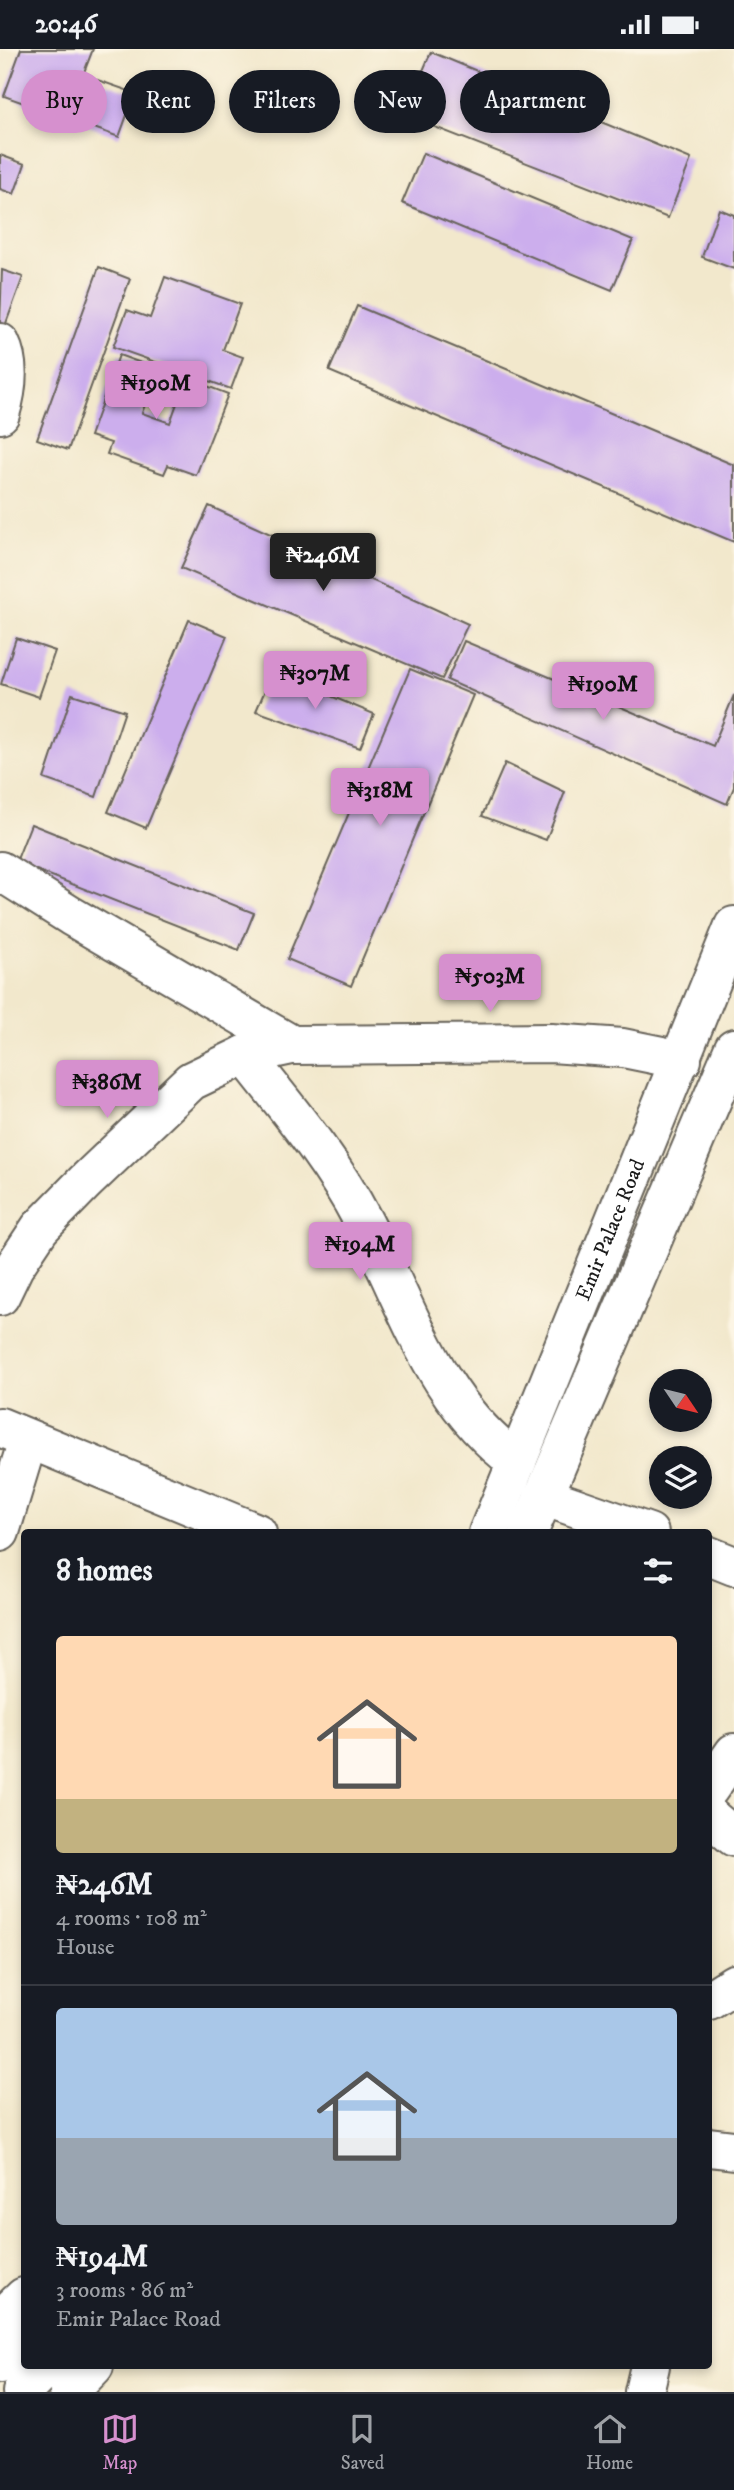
<!DOCTYPE html>
<meta charset="utf-8">
<style>
body{margin:0;font-family:"IM FELL DW Pica",serif;background:#242831;color:#f1f3f6;height:100vh;display:flex;flex-direction:column;font-size:26px;white-space:nowrap}
*{box-sizing:border-box;margin:0}
p{font-size:23px;color:#9ea1a6}
.icon{flex:none;width:38px;height:38px;fill:none;stroke:currentColor;stroke-width:2;stroke-linecap:round;stroke-linejoin:round}
.map{position:relative;flex:1;overflow:hidden}
.side{position:absolute;left:21px;top:1480px;width:691px;height:840px;display:flex;flex-direction:column;background:#171b24;border-radius:7px;box-shadow:0 4px 10px #0003}
.side>*{flex:none}
.hud{position:absolute;left:21px;top:21px;width:693px;height:63px;display:flex;gap:14px}
.needle{width:46px;rotate:125deg}
.buttons{position:absolute;left:649px;top:1320px;display:grid;gap:14px}
.buttons a{display:grid;place-items:center;width:63px;height:63px;border-radius:50%;background:#171b24;box-shadow:0 4px 10px #0003;font-size:35px}
.price{position:absolute;translate:-50% -60px;padding:0 16px;border-radius:7px;background:#d690ce;color:#111;font-size:23px;line-height:46px;filter:drop-shadow(0 2px 4px #0008)}
.price::after{content:'';position:absolute;left:50%;top:42px;width:21px;height:16px;margin-left:-10px;background:inherit;clip-path:polygon(0 0,100% 0,50% 100%)}
.price.on{background:#222;color:#fff}
ul{padding:0;list-style:none}
li{display:grid;align-content:center;gap:14px;height:371px;padding:0 35px}
li+li{border-top:2px solid #363941}
li span{display:grid;place-items:center;height:217px;border-radius:7px;color:#555}
li>.icon{margin-inline-start:auto}
span .icon{width:126px;height:126px;fill:#fffc;stroke-width:1}
li b{font-size:30px}
h2{display:flex;justify-content:space-between;align-items:center;height:84px;padding:0 35px;font-size:30px}
.tag{padding:0 24px;border-radius:32px;background:#171b24;box-shadow:0 4px 10px #0003;font-size:24px;line-height:63px}
.tag.on{background:#d690ce;color:#111}
.status{display:flex;justify-content:space-between;align-items:center;height:49px;padding:0 35px;background:#171b24;direction:ltr}
.status svg{height:19px;fill:currentColor}
.dock{display:flex;justify-content:space-around;align-items:center;height:98px;border-top:2px solid #363941;background:#171b24;font-size:19px;color:#9ea1a6}
.dock a{display:grid;justify-items:center;gap:4px}
.dock .on{color:#d690ce}
.map>svg:first-child{display:block}
.building{fill:#ccaeed}
.lines{fill:none;stroke-linecap:round;stroke-linejoin:round}
.minor-casing{stroke:#67635a;stroke-width:42}
.major-casing{stroke:#67635a;stroke-width:42}
.minor{stroke:#fff;stroke-width:38}
.major{stroke:#fff;stroke-width:38}
.labels{text-anchor:middle;dominant-baseline:central;stroke-width:6;stroke-linejoin:round;paint-order:stroke}
.street-label{font-size:21px;fill:#1c1c1c;stroke:#fcf5e5}
</style>
<div class="status"><b>20:46</b><svg viewBox="0 0 49 12"><path d="M0 12V9h3v3zM5 12V6h3v6zM10 12V3h3v9zM15 12V0h3v12zM26 1h20v11H26zM47 4h2v5h-2z"/></svg></div>
<div class="map">
<svg width="734" height="2343" viewBox="0 0 734 2343">
<rect width="100%" height="100%" fill="#fcf5e5"/>
<filter id="ink" filterUnits="userSpaceOnUse"><feTurbulence type="fractalNoise" baseFrequency=".0143" numOctaves="2"/><feDisplacementMap in="SourceGraphic" scale="14" xChannelSelector="R" yChannelSelector="G"/><feConvolveMatrix kernelMatrix="1 2 1 2 8 2 1 2 1" color-interpolation-filters="sRGB"/></filter>
<filter id="wash" filterUnits="userSpaceOnUse"><feTurbulence type="fractalNoise" baseFrequency=".00686" numOctaves="4" result="noise"/><feDisplacementMap in="SourceGraphic" scale="28" xChannelSelector="R" yChannelSelector="G"/><feGaussianBlur stdDeviation="1.57" result="paint"/><feColorMatrix in="noise" values="0 0 0 0 0 0 0 0 0 0 0 0 0 0 0 0 0 1.4 0 .05"/><feComposite in="paint" operator="in"/></filter>
<g filter="url(#wash)">
<rect width="100%" height="100%" fill="#f2e8cc"/>
<g id="blocks">
<g class="building">
<polygon points="21,0 93,0 83,26 135,44 119,88 4,47"/>
<polygon points="431,3 691,110 668,169 404,66"/>
<polygon points="423,104 633,191 612,241 402,154"/>
<polygon points="0,106 25,115 14,145 0,140"/>
<polygon points="719,160 734,166 734,220 702,208"/>
<polygon points="99,218 130,230 68,401 37,390"/>
<polygon points="2,221 23,228 5,277 0,275"/>
<polygon points="165,228 240,255 223,301 243,308 231,340 113,298 127,261 150,269"/>
<polygon points="357,257 734,416 734,493 329,322"/>
<polygon points="119,306 158,320 142,364 170,374 186,329 228,345 196,426 168,416 164,425 107,405 111,394 90,387"/>
<polygon points="209,457 468,575 442,630 181,519"/>
<polygon points="189,571 227,587 146,779 108,763"/>
<polygon points="16,589 55,602 39,648 1,635"/>
<polygon points="464,592 713,697 734,646 734,738 727,755 447,631"/>
<polygon points="410,620 473,646 351,937 287,910"/>
<polygon points="273,623 374,665 360,699 256,662"/>
<polygon points="72,645 125,662 96,748 44,730"/>
<polygon points="505,714 565,743 546,791 482,767"/>
<polygon points="31,775 254,864 239,901 16,813"/>
</g>
</g>
</g>
<g filter="url(#ink)">
<use href="#blocks" fill-opacity="0" stroke="#67635a" stroke-width="2"/>
<g class="lines">
<g class="minor-casing">
<g id="minor">
<path d="M0 294C11 316 7 342 0 365"/>
<polyline points="0,822 71,867 292,996"/>
<path d="M245 1006C286 1058 331 1110 362 1170 409 1258 433 1351 517 1413"/>
<polyline points="0,1247 14,1218 40,1179 85,1133 191,1032 245,1006 292,996 551,994 623,999 682,1011"/>
<polyline points="0,1378 257,1484"/>
<polyline points="543,1447 649,1484"/>
<polyline points="0,1483 28,1391"/>
<polyline points="709,1507 734,1517"/>
<polyline points="709,1740 734,1704"/>
<polyline points="709,1767 734,1788"/>
<polyline points="709,1951 734,1935"/>
<polyline points="709,2098 734,2101"/>
<polyline points="644,2343 650,2317"/>
</g>
</g>
<g class="major-casing">
<g id="major">
<path id="s1" d="M488 1484 734 877"/>
<polyline points="528,1484 734,999"/>
<polyline points="0,2271 24,2248"/>
<polyline points="0,2315 24,2290"/>
<polyline points="22,2343 48,2317"/>
<polyline points="69,2343 94,2317"/>
</g>
</g>
<use href="#minor" class="minor"/>
<use href="#major" class="major"/>
</g>
</g>
<g class="labels">
<g class="street-label">
<text stroke="none"><textPath href="#s1" startOffset="327">Emir Palace Road</textPath></text>
</g>
</g>
</svg>
<div class="buttons">
<a><svg class="needle" viewBox="-14 -14 28 28"><path d="M0-13l5 13h-10z" fill="#e53935"/><path d="M0 13l5-13h-10z" fill="#9ea1a6"/></svg></a>
<a><svg class="icon" aria-label="layers" viewBox="0 0 24 24"><path d="M12 4l9 5-9 5-9-5zM3 14l9 5 9-5"/></svg></a>
</div>
<b class="price" style="left:156px;top:372px">₦190M</b>
<b class="price on" style="left:323px;top:544px">₦246M</b>
<b class="price" style="left:315px;top:662px">₦307M</b>
<b class="price" style="left:603px;top:673px">₦190M</b>
<b class="price" style="left:380px;top:779px">₦318M</b>
<b class="price" style="left:490px;top:965px">₦503M</b>
<b class="price" style="left:107px;top:1071px">₦386M</b>
<b class="price" style="left:360px;top:1233px">₦194M</b>
<div class="hud">
<a class="tag on">Buy</a>
<a class="tag">Rent</a>
<a class="tag">Filters</a>
<a class="tag">New</a>
<a class="tag">Apartment</a>
</div>
<section class="side">
<h2>8 homes<svg class="icon" aria-label="filters" viewBox="0 0 24 24"><path d="M4 7h16M4 17h16"/><circle cx="9" cy="7" r="2"/><circle cx="15" cy="17" r="2"/></svg></h2>
<ul>
<li><span style="background:linear-gradient(#ffd9b3 75%,#c2b280 0)"><svg class="icon" aria-label="home" viewBox="0 0 24 24"><path d="M3 11l9-7 9 7M6 9v11h12V9"/></svg></span><div><b>₦246M</b><p>4 rooms · 108 m²</p><p>House</p></div></li>
<li><span style="background:linear-gradient(#a9c7e8 60%,#9aa5b1 0)"><svg class="icon" aria-label="home" viewBox="0 0 24 24"><path d="M3 11l9-7 9 7M6 9v11h12V9"/></svg></span><div><b>₦194M</b><p>3 rooms · 86 m²</p><p>Emir Palace Road</p></div></li>
</ul>
</section>
</div>
<nav class="dock">
<a class="on"><svg class="icon" aria-label="map" viewBox="0 0 24 24"><path d="M3 6l6-2 6 2 6-2v14l-6 2-6-2-6 2zM9 4v14M15 6v14"/></svg>Map</a>
<a><svg class="icon" aria-label="saved" viewBox="0 0 24 24"><path d="M7 4h10v16l-5-4-5 4z"/></svg>Saved</a>
<a><svg class="icon" aria-label="home" viewBox="0 0 24 24"><path d="M3 11l9-7 9 7M6 9v11h12V9"/></svg>Home</a>
</nav>
